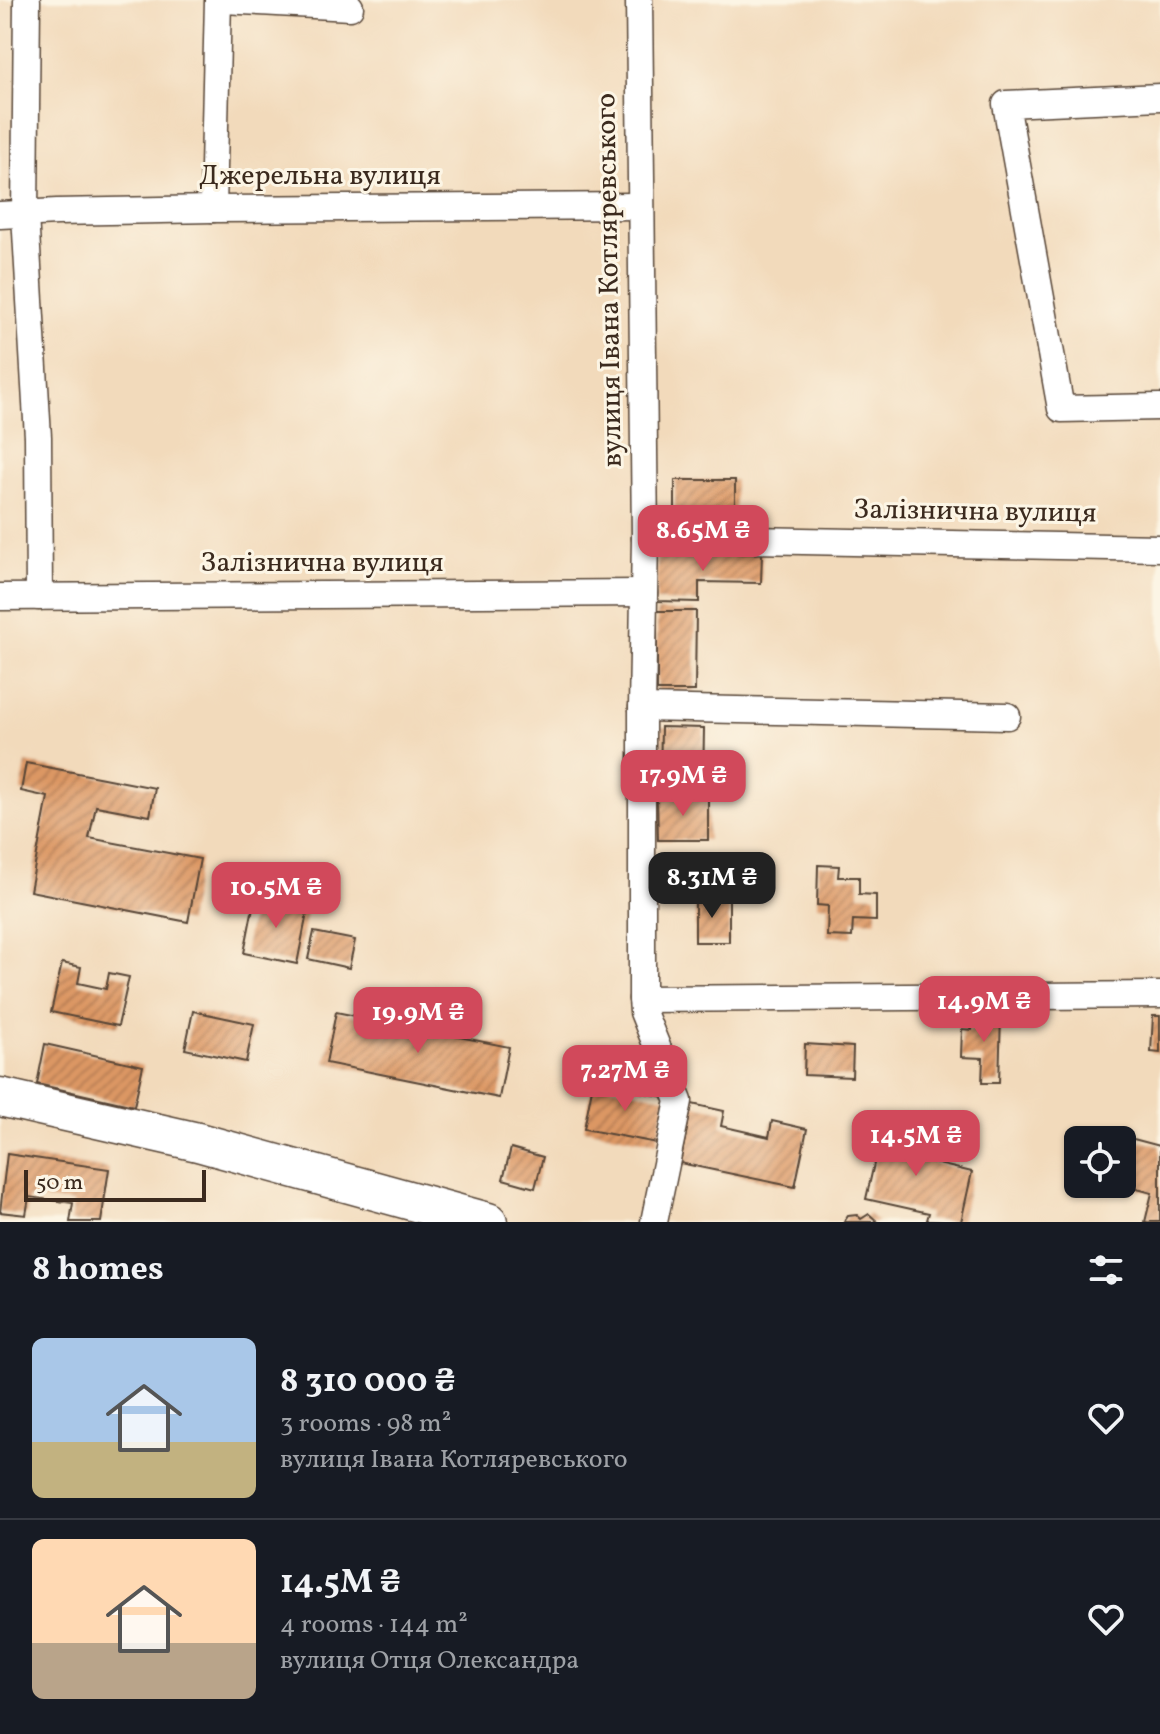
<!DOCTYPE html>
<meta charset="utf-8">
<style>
body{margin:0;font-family:Vollkorn,serif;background:#242831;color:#f1f3f6;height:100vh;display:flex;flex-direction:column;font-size:30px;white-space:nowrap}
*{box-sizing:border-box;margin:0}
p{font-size:26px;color:#9ea1a6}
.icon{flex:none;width:44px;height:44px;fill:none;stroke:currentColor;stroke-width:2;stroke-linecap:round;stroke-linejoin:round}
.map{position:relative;height:1222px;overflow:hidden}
.panel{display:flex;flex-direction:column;background:#171b24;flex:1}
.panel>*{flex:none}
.tools{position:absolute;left:1064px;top:1126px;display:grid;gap:16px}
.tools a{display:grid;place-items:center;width:72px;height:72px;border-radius:12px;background:#171b24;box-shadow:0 2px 6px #0004;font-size:40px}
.scale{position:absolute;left:24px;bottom:20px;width:182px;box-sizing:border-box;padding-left:8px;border:4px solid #3b2a1e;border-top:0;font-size:22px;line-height:28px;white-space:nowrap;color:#3b2a1e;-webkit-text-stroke:6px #fcf5e5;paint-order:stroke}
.price{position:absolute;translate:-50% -68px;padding:0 18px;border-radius:16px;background:#d1495b;color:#fff;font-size:26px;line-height:52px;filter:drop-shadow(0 2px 4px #0008)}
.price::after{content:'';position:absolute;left:50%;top:48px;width:24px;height:18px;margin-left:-12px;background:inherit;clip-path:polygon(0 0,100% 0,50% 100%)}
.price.current{background:#222;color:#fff}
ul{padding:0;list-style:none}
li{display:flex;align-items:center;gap:24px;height:200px;padding:0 32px}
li+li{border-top:2px solid #363941}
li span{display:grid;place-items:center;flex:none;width:224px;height:160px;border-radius:12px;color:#555}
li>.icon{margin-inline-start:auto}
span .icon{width:96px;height:96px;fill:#fffc;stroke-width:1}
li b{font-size:34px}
h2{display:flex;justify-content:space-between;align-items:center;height:96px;padding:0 32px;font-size:34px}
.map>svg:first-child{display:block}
.building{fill:url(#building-hatch)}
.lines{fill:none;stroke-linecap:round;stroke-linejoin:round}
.street-casing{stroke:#564436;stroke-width:29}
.secondary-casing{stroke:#564436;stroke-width:41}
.street{stroke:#fff;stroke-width:26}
.secondary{stroke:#fff;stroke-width:38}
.labels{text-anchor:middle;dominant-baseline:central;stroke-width:6;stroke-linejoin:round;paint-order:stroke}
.street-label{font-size:28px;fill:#3b2a1e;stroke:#fcf5e5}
</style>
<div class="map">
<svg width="1160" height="1222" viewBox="0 0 1160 1222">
<defs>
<pattern id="building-hatch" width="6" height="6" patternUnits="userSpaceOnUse" patternTransform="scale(2)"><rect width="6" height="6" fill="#dc9764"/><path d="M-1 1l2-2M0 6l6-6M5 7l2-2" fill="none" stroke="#b47b52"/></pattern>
</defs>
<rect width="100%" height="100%" fill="#fcf5e5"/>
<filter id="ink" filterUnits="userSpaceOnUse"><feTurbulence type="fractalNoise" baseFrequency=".0125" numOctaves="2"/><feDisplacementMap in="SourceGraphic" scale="16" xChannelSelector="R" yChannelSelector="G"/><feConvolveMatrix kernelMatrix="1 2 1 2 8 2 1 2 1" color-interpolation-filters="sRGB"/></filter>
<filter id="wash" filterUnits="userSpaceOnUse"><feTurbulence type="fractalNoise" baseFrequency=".006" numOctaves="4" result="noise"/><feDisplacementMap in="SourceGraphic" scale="32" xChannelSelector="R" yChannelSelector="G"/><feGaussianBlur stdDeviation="1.8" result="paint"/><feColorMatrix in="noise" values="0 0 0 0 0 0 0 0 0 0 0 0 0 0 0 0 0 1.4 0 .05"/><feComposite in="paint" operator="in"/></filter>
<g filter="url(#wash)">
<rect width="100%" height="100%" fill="#f2dabb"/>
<g id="blocks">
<g class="building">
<rect x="675" y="480" width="60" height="48"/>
<polygon points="657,552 762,553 761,583 699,582 699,602 656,601"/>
<polygon points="657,611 696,611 695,691 657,691"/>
<polygon points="661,727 704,728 703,785 660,784"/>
<polygon points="26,763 155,788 150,816 96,806 89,838 200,859 188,922 30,891 48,797 21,791"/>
<polygon points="657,796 708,796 708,840 658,840"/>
<polygon points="818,865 839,866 838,877 859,877 859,894 876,895 876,921 853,920 852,937 827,936 828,906 817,905"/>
<polygon points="255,897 308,908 297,964 244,953"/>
<rect x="695" y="898" width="34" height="44"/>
<polygon points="314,932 355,940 349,968 308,959"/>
<polygon points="62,963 81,967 78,983 106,989 109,973 129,977 118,1026 51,1012"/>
<polygon points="193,1011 254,1024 246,1062 185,1049"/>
<polygon points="336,1012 509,1047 499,1098 326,1063"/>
<polygon points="973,1013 1001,1014 999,1083 982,1083 983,1058 961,1057 962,1029 972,1030"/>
<polygon points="1153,1016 1160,1016 1160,1053 1151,1052"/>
<polygon points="45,1044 143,1066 134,1106 37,1084"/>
<polygon points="805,1044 853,1047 852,1077 804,1075"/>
<polygon points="593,1083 666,1097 657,1143 584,1129"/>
<polygon points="692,1104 724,1111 721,1126 769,1137 772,1121 807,1129 795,1187 680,1163"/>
<polygon points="883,1124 923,1133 917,1159 972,1172 961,1222 927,1220 929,1213 866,1199"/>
<polygon points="1126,1137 1160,1146 1160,1222 1145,1222 1152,1193 1122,1185 1122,1153"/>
<polygon points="511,1148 543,1157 535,1188 503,1179"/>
<polygon points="7,1154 109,1169 101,1222 70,1222 73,1203 29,1197 26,1215 0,1212"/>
<polygon points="869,1214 878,1222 844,1222 848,1216 857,1215 861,1219"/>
</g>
</g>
</g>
<g filter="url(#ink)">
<use href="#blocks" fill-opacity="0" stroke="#564436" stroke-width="2"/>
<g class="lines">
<g class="street-casing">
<g id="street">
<polyline points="27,0 25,215 38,437 39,597"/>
<polyline points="223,0 350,7"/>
<polyline points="639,0 645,538 642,708 642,999 643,1012 679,1101 654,1222"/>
<polyline points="1160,97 1006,104 1061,409 1160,407"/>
<polyline points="213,209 218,0"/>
<polyline points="0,215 57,212 213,209 640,206"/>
<polyline points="645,538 1160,548"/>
<polyline points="0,597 644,593"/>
<polyline points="642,708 1007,716"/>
<polyline points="642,999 1160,995"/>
</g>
</g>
<g class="secondary-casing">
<polyline id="secondary" points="0,1097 198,1142 488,1222"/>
</g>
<use href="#street" class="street"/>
<use href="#secondary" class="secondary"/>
</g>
</g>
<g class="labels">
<g class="street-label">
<text x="320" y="176">Джерельна вулиця</text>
<text transform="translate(610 280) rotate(-91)">вулиця Івана Котляревського</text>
<text transform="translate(975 512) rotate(1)">Залізнична вулиця</text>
<text x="322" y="563">Залізнична вулиця</text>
</g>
</g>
</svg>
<div class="tools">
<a><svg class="icon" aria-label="locate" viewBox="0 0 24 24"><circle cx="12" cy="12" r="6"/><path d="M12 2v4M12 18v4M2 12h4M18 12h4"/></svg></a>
</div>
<div class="scale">50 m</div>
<b class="price" style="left:703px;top:573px">8.65M ₴</b>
<b class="price" style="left:683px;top:818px">17.9M ₴</b>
<b class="price current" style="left:712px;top:920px">8.31M ₴</b>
<b class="price" style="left:276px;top:930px">10.5M ₴</b>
<b class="price" style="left:984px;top:1044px">14.9M ₴</b>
<b class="price" style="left:418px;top:1055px">19.9M ₴</b>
<b class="price" style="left:625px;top:1113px">7.27M ₴</b>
<b class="price" style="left:916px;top:1178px">14.5M ₴</b>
</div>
<section class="panel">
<h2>8 homes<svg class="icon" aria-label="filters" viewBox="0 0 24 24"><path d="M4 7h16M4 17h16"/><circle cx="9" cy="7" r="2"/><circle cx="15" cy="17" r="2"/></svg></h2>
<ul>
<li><span style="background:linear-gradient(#a9c7e8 65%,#c2b280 0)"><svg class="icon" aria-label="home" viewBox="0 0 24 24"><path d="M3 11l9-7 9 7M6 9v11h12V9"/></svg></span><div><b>8 310 000 ₴</b><p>3 rooms · 98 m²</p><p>вулиця Івана Котляревського</p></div><svg class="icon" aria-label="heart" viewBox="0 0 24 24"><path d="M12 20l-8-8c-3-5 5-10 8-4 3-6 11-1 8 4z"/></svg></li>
<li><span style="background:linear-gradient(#ffd9b3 65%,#b9a48a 0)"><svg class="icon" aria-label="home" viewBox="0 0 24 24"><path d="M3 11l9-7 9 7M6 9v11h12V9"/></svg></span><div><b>14.5M ₴</b><p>4 rooms · 144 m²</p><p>вулиця Отця Олександра</p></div><svg class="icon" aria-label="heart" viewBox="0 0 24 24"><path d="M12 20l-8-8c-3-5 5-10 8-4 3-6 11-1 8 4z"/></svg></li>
</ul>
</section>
